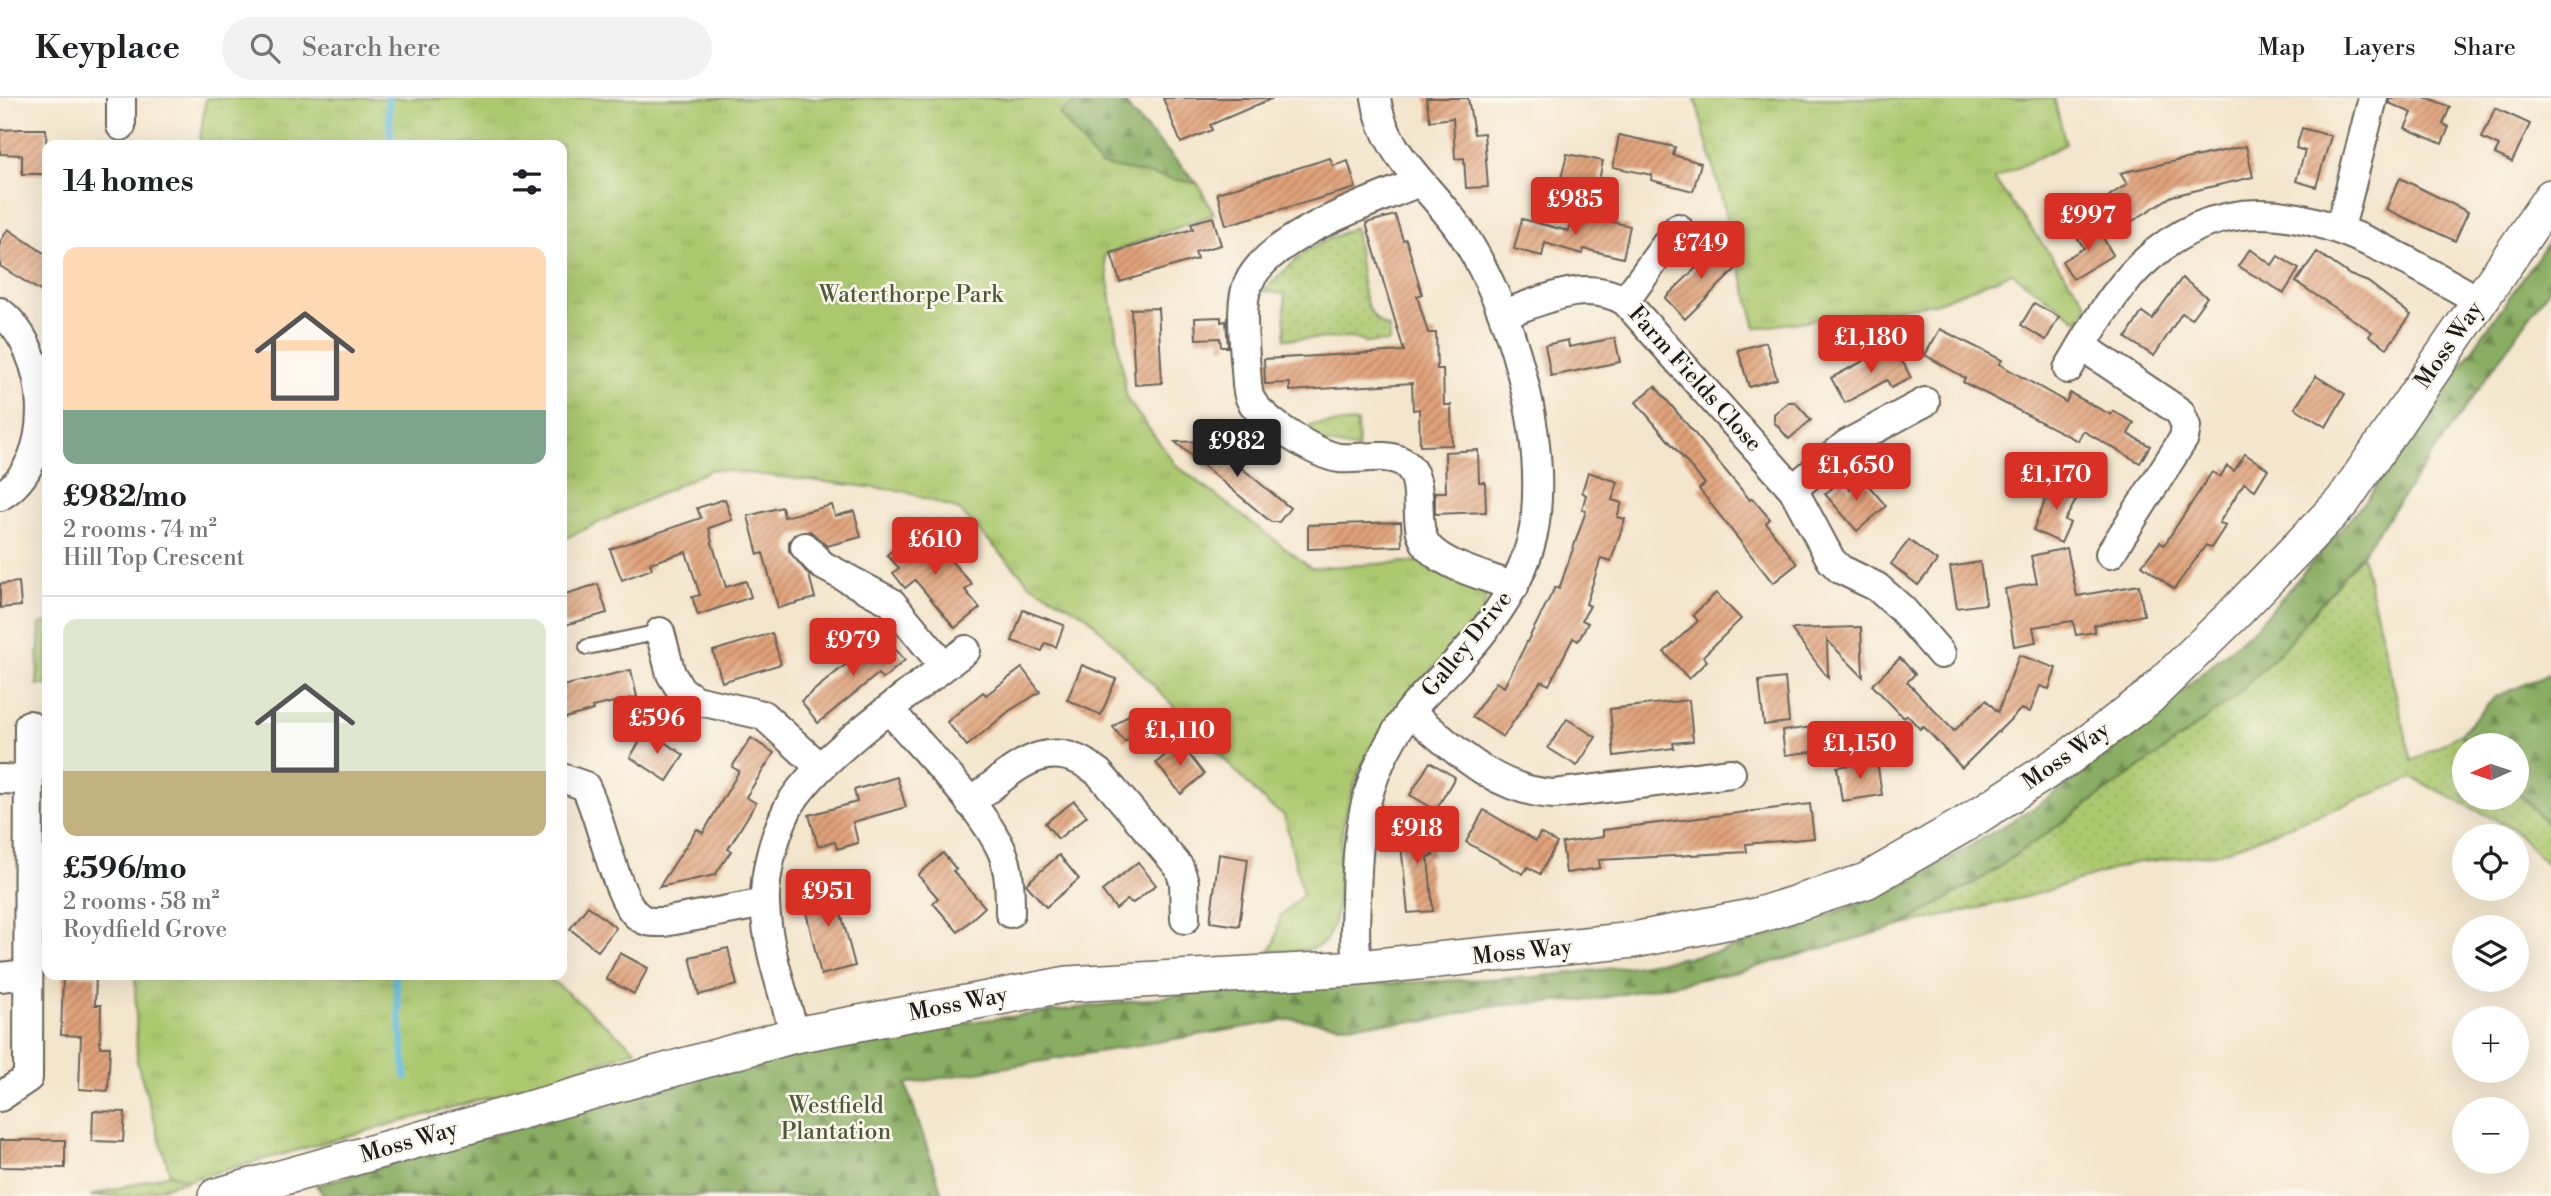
<!DOCTYPE html>
<meta charset="utf-8">
<style>
body{margin:0;font-family:"Libre Bodoni",serif;background:#f2f2f2;color:#202124;height:100vh;display:flex;flex-direction:column;font-size:26px;white-space:nowrap}
*{box-sizing:border-box;margin:0}
p{font-size:23px;color:#757577}
.icon{flex:none;width:38px;height:38px;fill:none;stroke:currentColor;stroke-width:2;stroke-linecap:round;stroke-linejoin:round}
.map{position:relative;flex:1;overflow:hidden}
.drawer{position:absolute;left:42px;top:42px;width:525px;height:840px;display:flex;flex-direction:column;background:#fff;border-radius:14px;box-shadow:0 7px 28px #0002}
.drawer>*{flex:none}
.needle{width:46px;rotate:267deg}
.controls{position:absolute;left:2452px;top:635px;display:grid;gap:14px}
.controls a{display:grid;place-items:center;width:77px;height:77px;border-radius:50%;background:#fff;box-shadow:0 7px 28px #0002;font-size:35px}
.price{position:absolute;translate:-50% -60px;padding:0 16px;border-radius:7px;background:#d93025;color:#fff;font-size:23px;line-height:46px;filter:drop-shadow(0 2px 4px #0008)}
.price::after{content:'';position:absolute;left:50%;top:42px;width:21px;height:16px;margin-left:-10px;background:inherit;clip-path:polygon(0 0,100% 0,50% 100%)}
.price.current{background:#222;color:#fff}
ul{padding:0;list-style:none}
li{display:grid;align-content:center;gap:14px;height:371px;padding:0 21px}
li+li{border-top:2px solid #e0e0e0}
li span{display:grid;place-items:center;height:217px;border-radius:14px;color:#555}
li>.icon{margin-inline-start:auto}
span .icon{width:126px;height:126px;fill:#fffc;stroke-width:1}
li b{font-size:30px}
h2{display:flex;justify-content:space-between;align-items:center;height:84px;padding:0 21px;font-size:30px}
header{display:flex;align-items:center;gap:42px;box-sizing:border-box;height:98px;padding:0 35px;background:#fff;border-bottom:2px solid #e0e0e0}
header strong{font-size:33px}
nav{display:flex;gap:38px;margin-inline-start:auto;font-size:24px}
.search{width:490px;height:63px;background:#f2f2f2;display:flex;align-items:center;gap:18px;box-sizing:border-box;padding:0 24px;border-radius:38px;color:#757577;font-size:26px}
.map>svg:first-child{display:block}
.grass{fill:url(#grass-dots);stroke:#647246;stroke-width:2}
.forest{fill:url(#forest-firs);stroke:#52643f;stroke-width:2}
.park{fill:url(#park-tufts);stroke:#647246;stroke-width:2}
.lines{fill:none;stroke-linecap:round;stroke-linejoin:round}
.stream{stroke:#62bde0;stroke-width:7}
.building{fill:url(#building-hatch)}
.service-casing{stroke:#68635a;stroke-width:18}
.minor-casing{stroke:#68635a;stroke-width:32}
.tertiary-casing{stroke:#68635a;stroke-width:38}
.service{stroke:#fff;stroke-width:14}
.minor{stroke:#fff;stroke-width:28}
.tertiary{stroke:#fff;stroke-width:35}
.labels{text-anchor:middle;dominant-baseline:central;stroke-width:5;stroke-linejoin:round;paint-order:stroke}
.park-label{font-size:23px;fill:#4e5939;stroke:#fbf7ec}
.street-label{font-size:23px;fill:#1c1c1c;stroke:#fbf7ec}
</style>
<header>
<strong>Keyplace</strong>
<div class="search"><svg class="icon" aria-label="search" viewBox="0 0 24 24"><circle cx="10" cy="10" r="6"/><path d="M15 15l6 6"/></svg>Search here</div>
<nav><a>Map</a><a>Layers</a><a>Share</a></nav>
</header>
<div class="map">
<svg width="2551" height="1098" viewBox="0 0 2551 1098">
<defs>
<pattern id="grass-dots" width="8" height="8" patternUnits="userSpaceOnUse" patternTransform="scale(1.75)"><rect width="8" height="8" fill="#acc970"/><path d="M2 2h.1M6 6h.1" fill="none" stroke="#93ac60" stroke-width="1.8" stroke-linecap="round"/></pattern>
<pattern id="forest-firs" width="22" height="20" patternUnits="userSpaceOnUse" patternTransform="scale(1.75)"><rect width="22" height="20" fill="#89ad62"/><path d="M5 1l3.5 6h-7zM16 11l3.5 6h-7z" fill="#6f8c50"/></pattern>
<pattern id="park-tufts" width="24" height="20" patternUnits="userSpaceOnUse" patternTransform="scale(1.75)"><rect width="24" height="20" fill="#acc970"/><path d="M3 7l-1-3M5 7V3M7 7l1-3M15 17l-1-3M17 17v-4M19 17l1-3" fill="none" stroke="#93ac60"/></pattern>
<pattern id="building-hatch" width="6" height="6" patternUnits="userSpaceOnUse" patternTransform="scale(1.75)"><rect width="6" height="6" fill="#e0a27a"/><path d="M-1 1l2-2M0 6l6-6M5 7l2-2" fill="none" stroke="#b58363"/></pattern>
</defs>
<rect width="100%" height="100%" fill="#fbf7ec"/>
<filter id="ink" filterUnits="userSpaceOnUse"><feTurbulence type="fractalNoise" baseFrequency=".0143" numOctaves="2"/><feDisplacementMap in="SourceGraphic" scale="14" xChannelSelector="R" yChannelSelector="G"/><feConvolveMatrix kernelMatrix="1 2 1 2 8 2 1 2 1" color-interpolation-filters="sRGB"/></filter>
<filter id="wash" filterUnits="userSpaceOnUse"><feTurbulence type="fractalNoise" baseFrequency=".00686" numOctaves="4" result="noise"/><feDisplacementMap in="SourceGraphic" scale="28" xChannelSelector="R" yChannelSelector="G"/><feGaussianBlur stdDeviation="1.57" result="paint"/><feColorMatrix in="noise" values="0 0 0 0 0 0 0 0 0 0 0 0 0 0 0 0 0 1.4 0 .05"/><feComposite in="paint" operator="in"/></filter>
<g filter="url(#wash)">
<rect width="100%" height="100%" fill="#f4e6cd"/>
<g class="grass">
<path d="M1354 129C1364 160 1354 217 1389 230V244L1367 245 1352 240 1285 241V196L1263 193 1307 152Z"/>
<polygon points="1357,324 1358,351 1312,342 1310,327"/>
<polygon points="2362,456 2412,663 2460,636 2471,647 2464,648 2464,700 2516,700 2517,694 2551,729 2551,771 2514,731 2413,680 2220,755 2133,765 2030,798 1900,828 1989,776 2155,659 2280,554"/>
<polygon points="170,1076 189,1082 134,1098 90,1098"/>
</g>
<g class="forest">
<polygon points="1080,0 1123,0 1131,14 1198,86 1100,67 1058,15"/>
<polygon points="2551,140 2551,187 2542,201 2362,456 2280,554 2231,602 2155,659 1989,776 1900,828 1743,873 1592,902 1489,908 1429,923 1341,927 1294,921 906,986 943,1098 324,1098 316,1087 772,958 899,933 1210,893 1535,879 1633,868 1722,853 1848,810 1911,783 2037,708 2112,653 2258,527 2368,400"/>
<polygon points="2551,575 2551,729 2517,694 2516,648 2471,647 2460,636 2495,599"/>
</g>
<g class="park">
<path d="M206 0H1080L1059 16 1100 67 1198 86 1214 116 1104 157 1127 301 1176 367 1311 470 1425 463 1473 482 1486 499 1482 518C1432 573 1372 623 1351 697 1345 715 1341 736 1340 755 1337 783 1342 820 1325 843 1315 856 1284 852 1268 853L1275 845 1280 818 1303 797 1284 717 1267 706 1087 518 1030 486 959 412 903 393 712 371 562 442V47H199Z"/>
<polygon points="1695,0 2054,0 2066,46 1994,81 2088,207 2079,223 2012,175 1935,205 1756,230"/>
<polygon points="47,524 47,587 37,587 40,526"/>
<polygon points="135,877 546,877 636,952 533,987 189,1082 170,1076 137,964"/>
</g>
<g class="lines">
<g class="stream">
<polyline points="388,0 391,47"/>
<polyline points="395,877 406,979"/>
</g>
</g>
<g id="blocks">
<g class="building">
<polygon points="1163,0 1273,0 1210,27 1212,32 1181,45"/>
<polygon points="1426,0 1468,0 1474,36 1484,35 1488,89 1466,90 1464,60 1455,61 1453,20 1430,23"/>
<polygon points="2389,0 2429,0 2450,9 2443,26 2449,29 2442,46 2405,30 2412,15 2389,5"/>
<polygon points="2495,10 2530,26 2512,64 2495,56 2499,48 2482,40"/>
<polygon points="2302,30 2331,38 2316,89 2296,83 2305,53 2296,50"/>
<polygon points="22,31 46,31 47,76 22,76 22,57 0,56 0,32"/>
<polygon points="1619,37 1675,49 1673,57 1701,65 1693,93 1651,82 1652,77 1613,69"/>
<polygon points="2246,48 2253,79 2172,98 2128,126 2109,98 2127,86 2120,75"/>
<polygon points="1567,56 1603,63 1598,87 1561,80"/>
<polygon points="1330,60 1333,68 1348,63 1356,90 1226,127 1217,95"/>
<polygon points="2400,80 2468,114 2455,143 2386,111"/>
<polygon points="1395,117 1403,142 1406,141 1422,196 1417,198 1428,235 1436,235 1437,271 1443,271 1444,307 1451,307 1452,347 1420,348 1419,311 1413,312 1412,285 1290,293 1290,285 1265,286 1264,261 1404,253 1366,125"/>
<polygon points="1583,117 1630,128 1623,160 1584,151 1582,156 1545,145 1542,158 1514,151 1522,121 1568,133 1570,124 1580,127"/>
<polygon points="1213,119 1221,147 1195,154 1197,161 1120,184 1111,155 1193,131 1191,125"/>
<polygon points="2096,128 2113,157 2073,181 2062,163 2084,150 2077,139"/>
<polygon points="8,131 47,157 47,197 0,168 0,144"/>
<polygon points="1714,146 1737,170 1685,221 1665,200 1697,169 1693,166"/>
<polygon points="2250,151 2272,167 2278,158 2299,171 2284,195 2238,168"/>
<polygon points="2317,154 2350,177 2368,184 2411,217 2387,250 2369,238 2372,234 2296,184"/>
<polygon points="2182,180 2207,199 2191,221 2182,215 2154,258 2126,240 2142,214 2152,221"/>
<polygon points="2034,205 2059,219 2046,242 2021,227"/>
<polygon points="1158,210 1162,285 1135,287 1131,211"/>
<polygon points="1221,219 1221,224 1226,223 1228,249 1221,249 1220,240 1196,241 1195,220"/>
<polygon points="1940,231 2002,262 1999,266 2066,304 2070,295 2111,317 2113,313 2134,325 2128,336 2150,348 2140,365 2083,333 2078,343 1963,284 1965,280 1925,257"/>
<polygon points="1615,240 1620,264 1551,278 1545,247 1568,242 1569,249"/>
<polygon points="1766,244 1777,281 1749,289 1738,252"/>
<polygon points="1888,250 1904,266 1911,280 1891,290 1887,282 1845,305 1831,280"/>
<polygon points="2316,278 2345,296 2326,329 2295,310"/>
<polygon points="1655,288 1750,402 1752,400 1770,421 1766,425 1797,466 1773,485 1699,391 1705,386 1636,304"/>
<polygon points="1788,304 1795,304 1811,322 1789,341 1774,324 1774,316"/>
<polygon points="1209,343 1290,410 1279,424 1271,424 1175,344"/>
<polygon points="1478,352 1479,384 1485,384 1486,414 1435,416 1435,394 1446,394 1445,354"/>
<polygon points="2245,356 2268,371 2255,392 2244,385 2219,425 2226,427 2211,450 2206,447 2174,491 2142,467 2160,444 2164,447 2212,374 2220,379 2227,368 2234,373"/>
<polygon points="1588,374 1618,384 1612,402 1622,405 1617,419 1625,421 1611,463 1601,460 1586,506 1590,508 1582,522 1588,525 1578,543 1573,540 1549,587 1541,583 1503,639 1472,619 1496,584 1504,589 1555,489 1559,491 1586,413 1582,411 1586,397 1582,394"/>
<polygon points="1863,381 1886,408 1857,433 1825,396 1842,382 1850,392"/>
<polygon points="2054,381 2080,395 2065,422 2070,425 2061,445 2033,432"/>
<polygon points="725,401 732,422 709,430 712,445 726,489 746,483 751,499 698,517 692,499 700,497 686,454 650,465 652,471 622,482 610,451 701,420 697,410"/>
<polygon points="832,407 835,418 854,413 861,439 827,448 810,433 794,437 789,444 789,453 809,477 815,500 778,510 763,455 758,457 748,418 782,409 784,419"/>
<polygon points="1401,424 1402,448 1308,451 1308,427"/>
<polygon points="925,434 972,486 965,492 980,510 955,530 915,482 905,490 893,475 899,470 887,457 909,438 914,444"/>
<polygon points="1909,442 1937,463 1918,487 1891,466"/>
<polygon points="2067,450 2077,498 2139,487 2144,517 2094,527 2095,534 2076,537 2073,523 2033,529 2036,544 2014,548 2005,491 2037,485 2031,458"/>
<polygon points="1980,464 1986,506 1957,510 1950,469"/>
<polygon points="19,484 21,508 0,510 0,486"/>
<polygon points="598,486 607,515 565,527 562,497"/>
<polygon points="1716,495 1741,521 1703,558 1707,563 1689,581 1664,554 1698,523 1693,517"/>
<polygon points="1023,512 1064,527 1056,549 1045,545 1042,553 1012,543"/>
<polygon points="859,521 874,539 821,555"/>
<polygon points="1861,529 1863,579 1827,542 1828,580 1791,531"/>
<polygon points="772,535 781,566 722,584 713,553"/>
<polygon points="882,537 905,562 883,581 878,576 818,625 801,603"/>
<polygon points="2019,557 2056,570 2049,591 2040,588 2030,614 2021,611 1962,670 1923,628 1920,631 1907,617 1904,620 1872,587 1900,560 1915,576 1907,584 1954,633 1986,602 1998,614"/>
<polygon points="1082,567 1116,581 1101,617 1067,602"/>
<polygon points="1022,570 1040,594 1009,613 967,648 947,624 983,594 986,597"/>
<polygon points="631,572 637,599 592,609 593,612 562,621 562,588"/>
<polygon points="1785,580 1789,624 1764,627 1759,583"/>
<polygon points="1689,602 1693,643 1673,645 1674,650 1614,658 1610,611"/>
<polygon points="1136,611 1148,625 1125,644 1113,629"/>
<polygon points="1567,621 1596,639 1577,668 1548,650"/>
<polygon points="1828,627 1829,652 1785,657 1782,633"/>
<polygon points="647,633 684,657 667,683 630,659"/>
<polygon points="751,640 774,655 746,699 756,705 728,751 731,753 715,777 659,789 697,731 703,735 734,682 739,673 732,669"/>
<polygon points="1180,645 1204,676 1181,696 1156,665"/>
<polygon points="1877,663 1882,697 1842,703 1837,669"/>
<polygon points="1430,664 1455,679 1436,712 1410,697"/>
<polygon points="897,679 906,709 853,724 858,745 837,751 835,744 818,748 809,717 857,704 854,692"/>
<polygon points="1074,703 1087,718 1058,741 1045,725"/>
<polygon points="1810,706 1814,740 1746,746 1747,754 1599,762 1600,770 1566,775 1562,745 1603,739 1603,732"/>
<polygon points="1484,712 1536,743 1540,735 1557,745 1540,776 1528,769 1523,776 1466,744"/>
<polygon points="1429,724 1433,758 1428,759 1433,813 1408,815 1399,727"/>
<polygon points="943,755 956,771 953,773 985,809 958,834 933,805 938,800 918,777"/>
<polygon points="1219,756 1248,761 1239,828 1210,824"/>
<polygon points="1059,757 1079,781 1046,809 1026,786"/>
<polygon points="1138,764 1156,787 1133,805 1127,802 1116,811 1102,793"/>
<polygon points="833,784 855,868 821,877 801,793"/>
<polygon points="588,808 616,830 598,853 570,831"/>
<polygon points="728,850 737,887 699,897 690,859"/>
<polygon points="620,855 648,870 634,896 606,881"/>
<polygon points="63,877 96,877 95,907 101,907 100,949 110,949 108,993 79,991 81,938 61,937"/>
<polygon points="93,1013 125,1014 123,1044 92,1043"/>
<polygon points="0,1042 65,1042 65,1070 0,1069"/>
</g>
</g>
</g>
<g filter="url(#ink)">
<use href="#blocks" fill-opacity="0" stroke="#68635a" stroke-width="2"/>
<g class="lines">
<g class="service-casing">
<polyline id="service" points="587,549 660,534"/>
</g>
<g class="minor-casing">
<g id="minor">
<polyline points="121,28 121,0"/>
<path d="M1419 84C1372 104 1269 137 1248 186 1238 208 1246 261 1247 287 1248 292 1248 298 1251 302 1261 322 1317 357 1339 360 1358 362 1386 354 1403 364 1431 381 1407 430 1431 452 1450 470 1489 479 1514 489"/>
<polyline points="2340,130 2373,0"/>
<polyline points="1625,203 1678,130"/>
<path d="M0 214C50 253 59 364 0 398"/>
<path d="M1504 216C1544 202 1585 180 1625 203L1793 391 1831 462 1840 471 1877 489 1902 511 1941 556"/>
<polyline points="2082,248 2180,314 2186,328 2184,340 2110,456"/>
<path d="M2068 271C2089 236 2111 196 2141 167 2252 61 2372 144 2480 203"/>
<polyline points="1793,391 1847,346 1925,304"/>
<polyline points="805,449 822,467 891,504 944,568"/>
<polyline points="660,534 671,576 681,592 695,602 763,617 820,669"/>
<path d="M890 612C923 652 979 705 1001 751 1010 770 1010 794 1010 815"/>
<path d="M1410 614C1453 650 1495 693 1554 696L1731 675"/>
<path d="M562 680 585 688C601 717 616 802 638 818 646 825 654 824 664 824L765 805"/>
<polyline points="0,681 28,682"/>
<path d="M970 705C1013 673 1046 632 1099 675L1179 769 1184 784 1185 821"/>
<path d="M1358 870C1354 847 1355 824 1356 801 1357 729 1365 676 1408 616 1423 595 1445 578 1462 558 1498 519 1532 469 1536 415 1544 329 1511 213 1466 141 1436 92 1384 60 1376 0"/>
<polyline points="0,879 28,876"/>
<path d="M795 937C783 894 767 850 765 806 764 776 774 739 787 712 812 662 919 589 966 552"/>
<polyline points="0,999 28,980 29,627"/>
</g>
</g>
<g class="tertiary-casing">
<polyline id="tertiary" points="216,1098 795,937 1068,886 1358,870 1634,842 1756,818 1866,783 1965,726 2069,659 2149,599 2233,517 2343,403 2551,99"/>
</g>
<use href="#service" class="service"/>
<use href="#minor" class="minor"/>
<use href="#tertiary" class="tertiary"/>
</g>
</g>
<g class="labels">
<g class="park-label">
<text x="911" y="197">Waterthorpe Park</text>
<text x="836" y="1008">Westfield<tspan x="836" dy="26">Plantation</tspan></text>
</g>
<g class="street-label">
<text transform="translate(2449 247) rotate(-55)">Moss Way</text>
<text transform="translate(1695 281) rotate(48)">Farm Fields Close</text>
<text transform="translate(1467 546) rotate(-51)">Galley Drive</text>
<text transform="translate(2066 658) rotate(-35)">Moss Way</text>
<text transform="translate(1522 854) rotate(-6)">Moss Way</text>
<text transform="translate(958 906) rotate(-11)">Moss Way</text>
<text transform="translate(409 1044) rotate(-16)">Moss Way</text>
</g>
</g>
</svg>
<div class="controls">
<a><svg class="needle" viewBox="-14 -14 28 28"><path d="M0-13l5 13h-10z" fill="#e53935"/><path d="M0 13l5-13h-10z" fill="#757577"/></svg></a>
<a><svg class="icon" aria-label="locate" viewBox="0 0 24 24"><circle cx="12" cy="12" r="6"/><path d="M12 2v4M12 18v4M2 12h4M18 12h4"/></svg></a>
<a><svg class="icon" aria-label="layers" viewBox="0 0 24 24"><path d="M12 4l9 5-9 5-9-5zM3 14l9 5 9-5"/></svg></a>
<a>+</a>
<a>−</a>
</div>
<b class="price" style="left:1575px;top:139px">£985</b>
<b class="price" style="left:2088px;top:155px">£997</b>
<b class="price" style="left:1701px;top:183px">£749</b>
<b class="price" style="left:1871px;top:277px">£1,180</b>
<b class="price current" style="left:1237px;top:381px">£982</b>
<b class="price" style="left:1856px;top:405px">£1,650</b>
<b class="price" style="left:2056px;top:414px">£1,170</b>
<b class="price" style="left:935px;top:479px">£610</b>
<b class="price" style="left:853px;top:580px">£979</b>
<b class="price" style="left:657px;top:658px">£596</b>
<b class="price" style="left:1180px;top:670px">£1,110</b>
<b class="price" style="left:1860px;top:683px">£1,150</b>
<b class="price" style="left:1417px;top:768px">£918</b>
<b class="price" style="left:828px;top:831px">£951</b>
<section class="drawer">
<h2>14 homes<svg class="icon" aria-label="filters" viewBox="0 0 24 24"><path d="M4 7h16M4 17h16"/><circle cx="9" cy="7" r="2"/><circle cx="15" cy="17" r="2"/></svg></h2>
<ul>
<li><span style="background:linear-gradient(#ffd9b3 75%,#7fa58c 0)"><svg class="icon" aria-label="home" viewBox="0 0 24 24"><path d="M3 11l9-7 9 7M6 9v11h12V9"/></svg></span><div><b>£982/mo</b><p>2 rooms · 74 m²</p><p>Hill Top Crescent</p></div></li>
<li><span style="background:linear-gradient(#dfe7d0 70%,#c2b280 0)"><svg class="icon" aria-label="home" viewBox="0 0 24 24"><path d="M3 11l9-7 9 7M6 9v11h12V9"/></svg></span><div><b>£596/mo</b><p>2 rooms · 58 m²</p><p>Roydfield Grove</p></div></li>
</ul>
</section>
</div>
